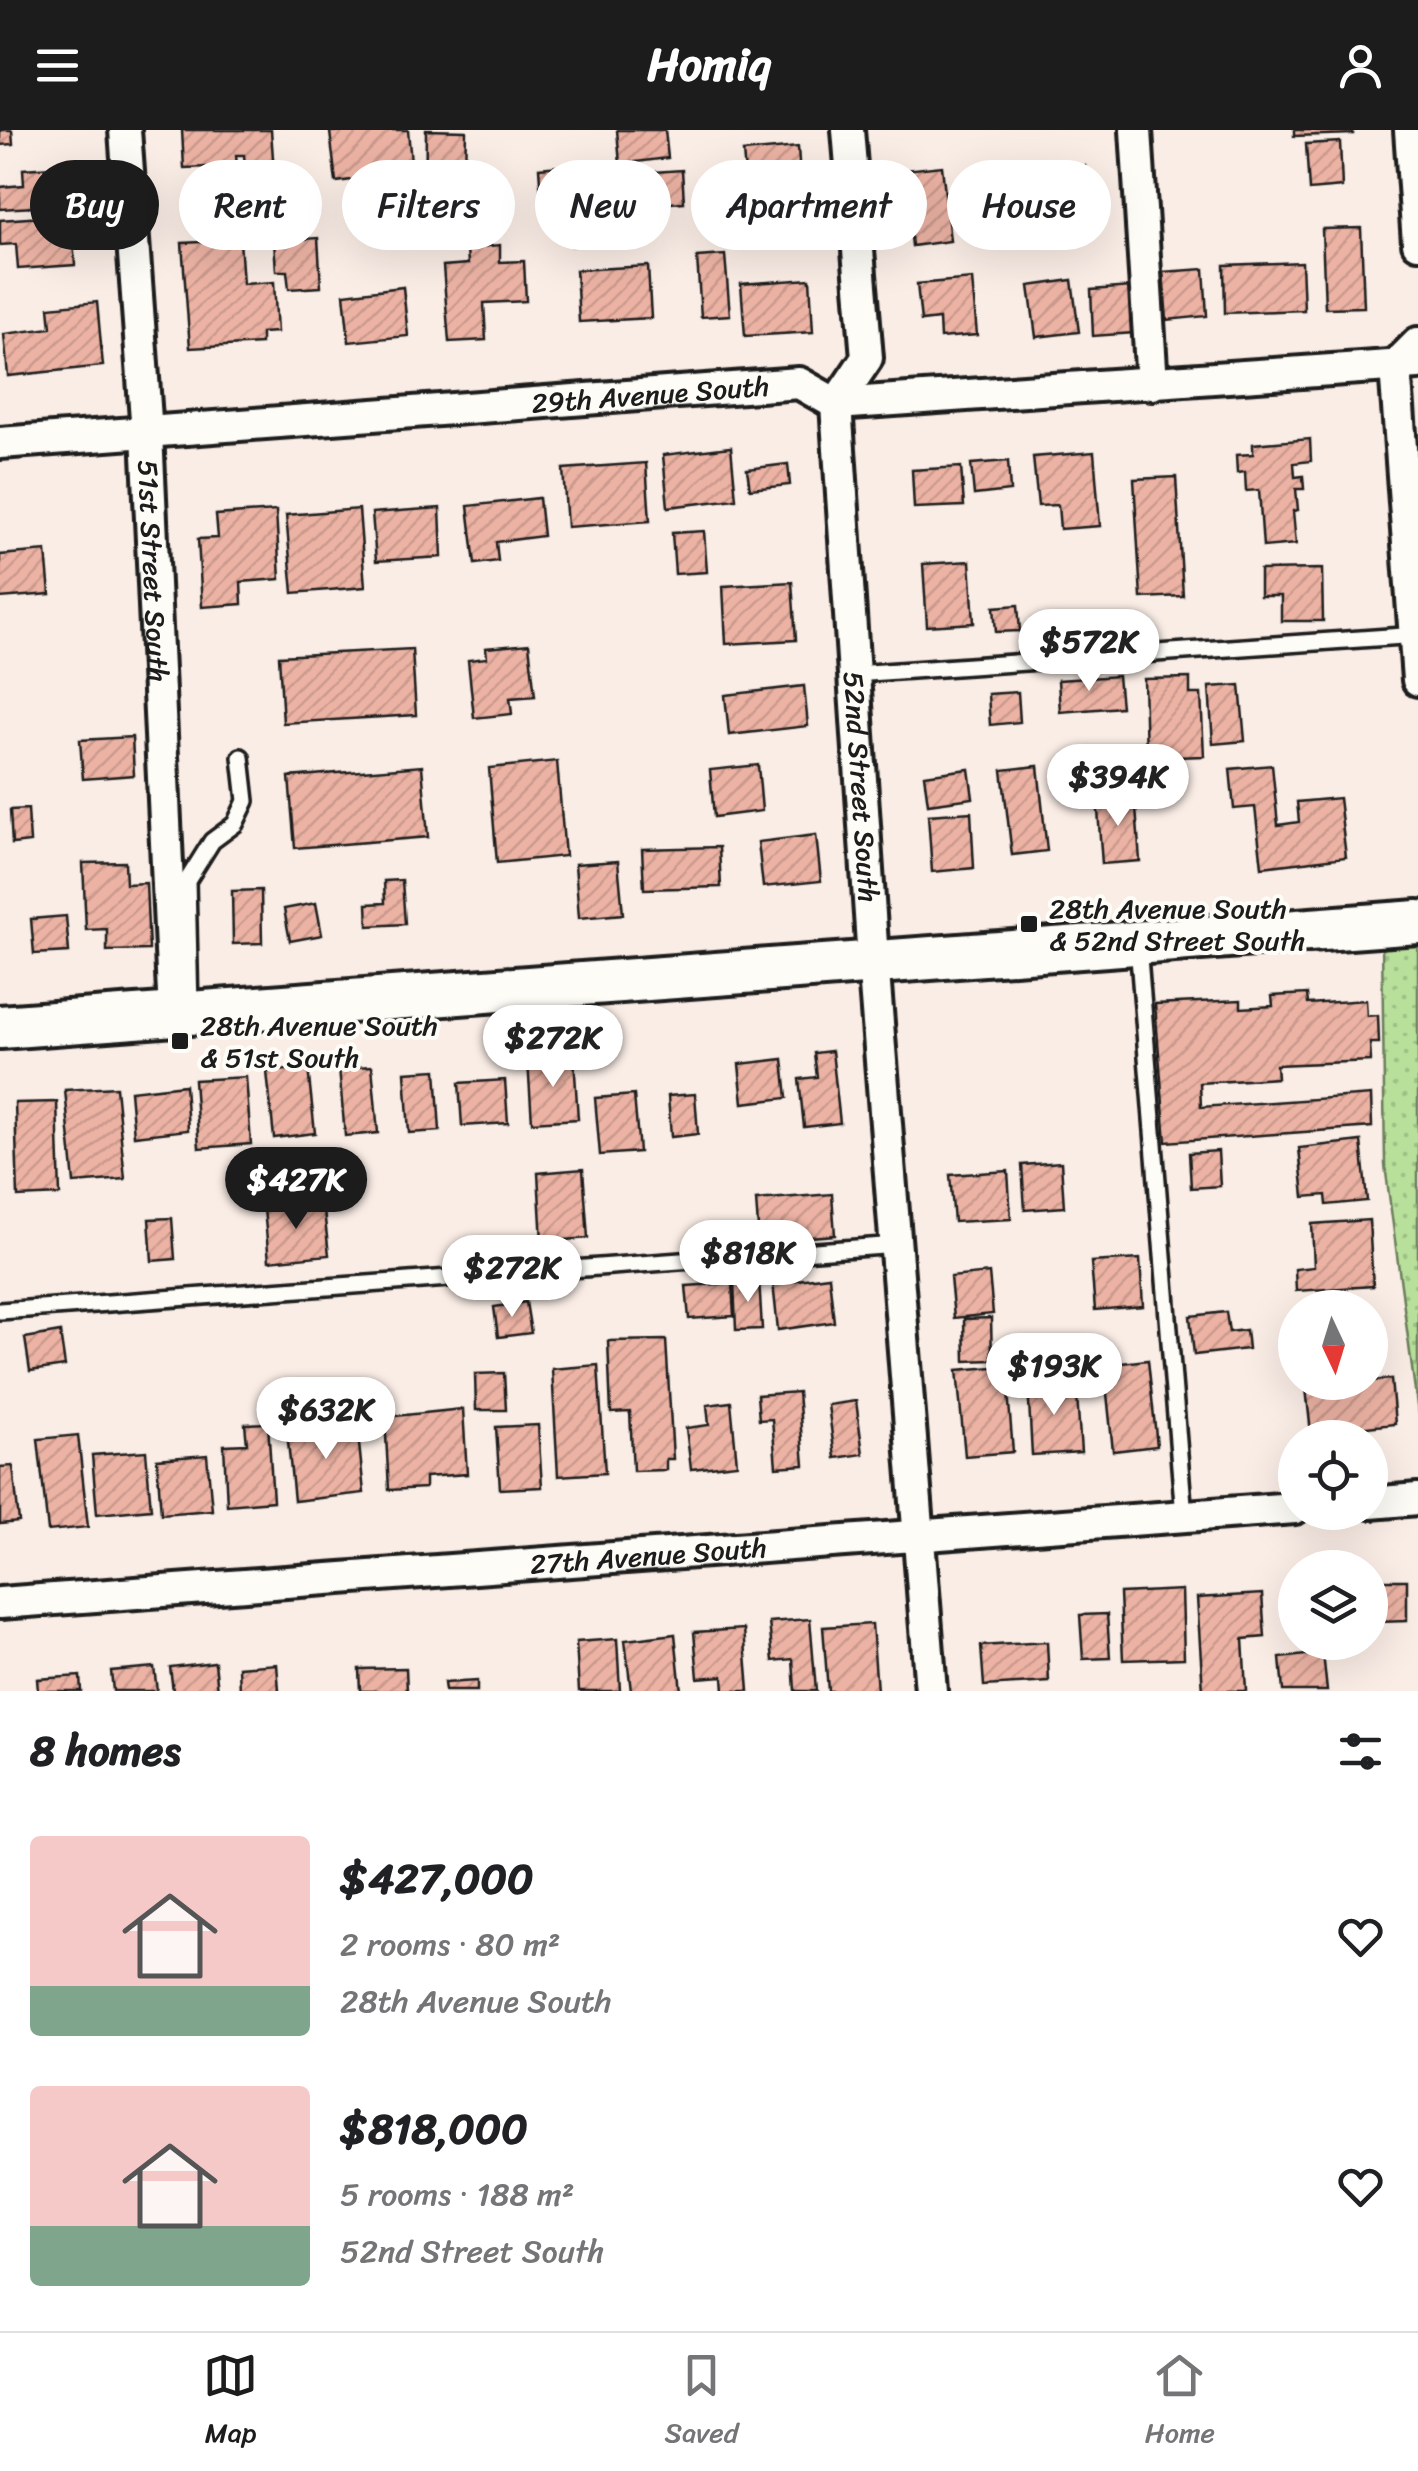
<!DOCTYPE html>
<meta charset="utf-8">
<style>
body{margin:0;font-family:Sriracha,sans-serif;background:#f6f6f6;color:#202124;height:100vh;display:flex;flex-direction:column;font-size:38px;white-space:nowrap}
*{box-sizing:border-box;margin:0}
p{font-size:32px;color:#757577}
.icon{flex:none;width:55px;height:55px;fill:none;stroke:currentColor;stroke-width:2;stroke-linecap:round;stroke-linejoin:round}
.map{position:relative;height:1561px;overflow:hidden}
.drawer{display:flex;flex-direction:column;background:#fff;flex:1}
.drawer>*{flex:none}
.guide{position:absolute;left:30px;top:30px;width:1360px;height:90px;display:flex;gap:20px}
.needle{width:65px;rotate:176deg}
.controls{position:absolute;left:1278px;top:1160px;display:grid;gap:20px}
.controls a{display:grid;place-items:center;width:110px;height:110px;border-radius:50%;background:#fff;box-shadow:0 10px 40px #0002;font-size:50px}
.price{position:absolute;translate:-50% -85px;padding:0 22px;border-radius:35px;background:#fff;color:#222;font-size:32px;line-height:65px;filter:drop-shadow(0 2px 5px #0008)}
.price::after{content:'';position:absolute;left:50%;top:60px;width:30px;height:22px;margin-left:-15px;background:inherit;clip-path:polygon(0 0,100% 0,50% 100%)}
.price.on{background:#1c1c1c;color:#fff}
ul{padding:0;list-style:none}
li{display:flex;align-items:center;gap:30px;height:250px;padding:0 30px}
li span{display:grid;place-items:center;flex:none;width:280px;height:200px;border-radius:10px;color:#555}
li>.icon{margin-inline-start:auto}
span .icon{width:120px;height:120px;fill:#fffc;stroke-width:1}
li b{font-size:42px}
h2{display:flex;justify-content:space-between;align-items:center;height:120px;padding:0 30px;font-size:42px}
.tag{padding:0 35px;border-radius:45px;background:#fff;box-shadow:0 10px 40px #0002;font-size:35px;line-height:90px}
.tag.on{background:#1c1c1c;color:#fff}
header{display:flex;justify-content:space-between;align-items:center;height:130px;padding:0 30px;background:#1c1c1c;color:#fff;font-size:45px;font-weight:700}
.tab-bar{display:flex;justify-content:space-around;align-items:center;height:140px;border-top:2px solid #e0e0e0;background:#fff;font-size:28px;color:#757577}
.tab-bar a{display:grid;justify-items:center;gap:5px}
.tab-bar .on{color:#1c1c1c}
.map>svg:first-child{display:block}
.park{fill:url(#park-dots);stroke:#6a7e5c;stroke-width:2.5}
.building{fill:url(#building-hatch);stroke:#1c1c1c;stroke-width:2.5}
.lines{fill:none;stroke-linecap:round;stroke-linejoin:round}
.lane-casing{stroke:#1c1c1c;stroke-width:22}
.street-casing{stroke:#1c1c1c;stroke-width:38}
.secondary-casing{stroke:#1c1c1c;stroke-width:50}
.lane{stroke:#fdfcf7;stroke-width:15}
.street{stroke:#fdfcf7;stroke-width:30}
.secondary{stroke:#fdfcf7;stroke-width:42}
.poi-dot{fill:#1c1c1c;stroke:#fdfcf7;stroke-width:4}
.labels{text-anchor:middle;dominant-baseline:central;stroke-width:8;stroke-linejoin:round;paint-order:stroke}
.street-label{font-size:28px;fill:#1c1c1c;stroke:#fdfcf7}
.poi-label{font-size:28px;fill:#1c1c1c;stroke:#fdfcf7;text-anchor:start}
</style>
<header><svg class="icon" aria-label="menu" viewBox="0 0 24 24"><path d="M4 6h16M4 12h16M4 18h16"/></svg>Homiq<svg class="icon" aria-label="person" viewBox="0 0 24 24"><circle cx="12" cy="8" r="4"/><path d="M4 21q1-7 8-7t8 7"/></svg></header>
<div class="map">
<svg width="1418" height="1561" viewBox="0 0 1418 1561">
<defs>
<pattern id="park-dots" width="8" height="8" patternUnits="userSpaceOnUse" patternTransform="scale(2.5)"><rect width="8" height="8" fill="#b8e09b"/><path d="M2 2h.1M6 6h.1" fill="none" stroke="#9ec085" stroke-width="1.8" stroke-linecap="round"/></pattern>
<pattern id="building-hatch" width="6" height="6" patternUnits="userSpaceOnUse" patternTransform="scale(2.5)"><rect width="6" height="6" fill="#ecb3a4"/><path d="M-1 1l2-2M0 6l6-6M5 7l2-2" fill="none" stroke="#ca998d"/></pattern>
</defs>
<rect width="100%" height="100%" fill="#faede6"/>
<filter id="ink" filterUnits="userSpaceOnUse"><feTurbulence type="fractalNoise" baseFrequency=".01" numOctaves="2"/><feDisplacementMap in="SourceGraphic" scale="20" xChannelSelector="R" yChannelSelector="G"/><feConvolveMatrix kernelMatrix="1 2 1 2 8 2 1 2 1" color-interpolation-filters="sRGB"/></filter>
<g filter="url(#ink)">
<polygon class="park" points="1418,808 1418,1283 1385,1035 1382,811"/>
<g class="building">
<polygon points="0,0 12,0 13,14 0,15"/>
<polygon points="182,0 271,0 275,57 247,58 244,25 236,25 237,36 184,38"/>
<polygon points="351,0 408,0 414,65 377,69 375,47 336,52 330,2"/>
<polygon points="426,0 466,1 464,80 425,78"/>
<polygon points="617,0 665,0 668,28 620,34"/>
<polygon points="1294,0 1353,0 1353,4 1294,6"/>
<polygon points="1340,12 1342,57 1309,60 1306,14"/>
<polygon points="798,17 800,48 746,53 743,22"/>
<polygon points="603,32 606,76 542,82 539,38"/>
<polygon points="68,36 70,75 0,79 0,57 24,55 23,39"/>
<polygon points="942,36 950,111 912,116 904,40"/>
<polygon points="1085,36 1091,92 1068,94 1066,76 1042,78 1038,41"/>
<polygon points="682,40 684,72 641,75 639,43"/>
<polygon points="71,85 75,135 18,139 16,114 0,115 0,90"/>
<polygon points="632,86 633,114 572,116 570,88"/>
<polygon points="1361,98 1364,177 1325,178 1322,99"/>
<polygon points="318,108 321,157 289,159 287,141 276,141 274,111"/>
<polygon points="240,110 243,154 274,152 277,202 261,203 261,214 190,218 182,113"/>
<polygon points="500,115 500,132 524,131 526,171 484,173 486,210 449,212 443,136 468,134 467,118"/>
<polygon points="725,125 730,185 701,187 697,127"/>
<polygon points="1302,132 1304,180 1225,183 1224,135"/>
<polygon points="648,136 651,188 579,192 576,140"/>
<polygon points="1204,139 1207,186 1167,190 1163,142"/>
<polygon points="810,149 813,202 745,206 741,154"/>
<polygon points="972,149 977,205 940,208 939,189 921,191 917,154"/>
<polygon points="1072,150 1079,202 1036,207 1029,156"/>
<polygon points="403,157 408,206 349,212 344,164"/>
<polygon points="1131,157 1134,203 1093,206 1091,160"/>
<polygon points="97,172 103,236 8,246 4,204 51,198 49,177"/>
<polygon points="1310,309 1311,331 1294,333 1295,347 1303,346 1304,359 1296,359 1298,380 1293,381 1296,414 1263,417 1259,360 1246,361 1245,342 1237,343 1236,325 1253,324 1253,314"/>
<polygon points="731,317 736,369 668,377 663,325"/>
<polygon points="1094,322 1100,396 1060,399 1058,375 1038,376 1033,327"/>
<polygon points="1008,331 1010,361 974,365 971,334"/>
<polygon points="646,333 650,391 567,397 563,339"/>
<polygon points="788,334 790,355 750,359 747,339"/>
<polygon points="961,337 964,376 914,378 912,340"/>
<polygon points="1176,347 1183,466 1141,468 1134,349"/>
<polygon points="539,368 543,406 496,412 498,431 475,434 468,376"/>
<polygon points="440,378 442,427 376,431 372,383"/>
<polygon points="359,379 365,457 293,463 286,385"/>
<polygon points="276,381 280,449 241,452 242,474 202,477 198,409 218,408 216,385"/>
<polygon points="704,401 707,442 675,444 672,403"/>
<polygon points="46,421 50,464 0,468 0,425"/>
<polygon points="970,431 974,493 927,496 923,434"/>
<polygon points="1322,439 1323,491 1281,491 1281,466 1260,466 1260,440"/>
<polygon points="792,452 796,510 726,514 723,456"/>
<polygon points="1018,475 1020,501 996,502 994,477"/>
<polygon points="529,514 535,566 510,568 512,584 474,588 468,530 487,528 486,518"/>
<polygon points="412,519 416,585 283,593 279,526"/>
<polygon points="1118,546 1121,577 1060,582 1058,550"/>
<polygon points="1190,548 1190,564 1201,564 1204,626 1146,628 1144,549"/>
<polygon points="1240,555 1245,611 1213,614 1209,557"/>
<polygon points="804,556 808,596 729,605 725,565"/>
<polygon points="1018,562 1020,592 990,595 988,564"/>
<polygon points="132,607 134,645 83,649 80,610"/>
<polygon points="557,631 565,726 497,733 489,638"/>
<polygon points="758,635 762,681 714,687 710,640"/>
<polygon points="1272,635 1278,695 1299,692 1297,672 1339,668 1346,727 1262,737 1255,677 1234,679 1230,639"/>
<polygon points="422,636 428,707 295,718 289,647"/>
<polygon points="1038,636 1047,721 1012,725 1002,640"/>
<polygon points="969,639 973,668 928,674 924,645"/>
<polygon points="1135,664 1140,731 1102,734 1097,667"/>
<polygon points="28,679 30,712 12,714 10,680"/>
<polygon points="971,682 974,738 932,742 928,685"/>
<polygon points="816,705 821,751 763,757 758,712"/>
<polygon points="719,717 721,757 644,759 642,719"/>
<polygon points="618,731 623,784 579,788 575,734"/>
<polygon points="125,732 126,754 146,753 149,820 107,821 107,799 86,800 83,733"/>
<polygon points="402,750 405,794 368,796 367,774 385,773 384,751"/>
<polygon points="261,760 262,813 233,814 232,761"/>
<polygon points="316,773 322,805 290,811 284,779"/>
<polygon points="66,786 69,822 34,824 31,789"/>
<polygon points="1307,864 1308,874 1366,870 1367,886 1378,885 1379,913 1370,913 1371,931 1276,935 1277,948 1200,953 1201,977 1371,965 1372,997 1166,1012 1155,874 1241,870 1241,878 1273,876 1272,866"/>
<polygon points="832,921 840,993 804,997 799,949 817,947 814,923"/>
<polygon points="574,928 578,989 532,992 528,931"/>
<polygon points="783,929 787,968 743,973 739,934"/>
<polygon points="372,936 378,1003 345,1006 339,938"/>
<polygon points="308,938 315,1003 274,1008 267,942"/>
<polygon points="436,940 440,1001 409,1003 405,942"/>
<polygon points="246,947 251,1014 199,1018 194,950"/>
<polygon points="505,950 508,993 462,996 459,953"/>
<polygon points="185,955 188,1000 134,1006 130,961"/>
<polygon points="116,957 125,1049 74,1053 65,960"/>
<polygon points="695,964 698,1004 671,1007 668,966"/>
<polygon points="634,965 639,1022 600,1025 595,968"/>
<polygon points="57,972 60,1065 18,1067 15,973"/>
<polygon points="1361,1011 1367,1071 1327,1075 1326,1065 1304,1067 1299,1018"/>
<polygon points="1218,1021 1220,1056 1191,1058 1189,1023"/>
<polygon points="1061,1032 1064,1077 1025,1080 1022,1035"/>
<polygon points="583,1039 588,1108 542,1112 538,1043"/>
<polygon points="1008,1041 1011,1089 954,1092 950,1045"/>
<polygon points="832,1064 835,1105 759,1111 756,1070"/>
<polygon points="323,1072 329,1125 269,1131 264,1079"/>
<polygon points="172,1088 175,1129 152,1131 149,1089"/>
<polygon points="1369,1090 1373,1156 1296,1161 1295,1139 1314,1137 1312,1094"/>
<polygon points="1140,1129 1143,1176 1095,1180 1091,1132"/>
<polygon points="989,1143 993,1184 954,1188 950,1147"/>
<polygon points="829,1146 834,1192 778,1200 773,1153"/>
<polygon points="759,1149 762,1199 736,1200 734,1150"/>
<polygon points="732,1153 734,1186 689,1189 686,1156"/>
<polygon points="526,1172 531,1203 498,1207 494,1177"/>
<polygon points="1226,1182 1229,1202 1246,1200 1248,1219 1194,1225 1190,1186"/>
<polygon points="991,1188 992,1230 965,1231 964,1189"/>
<polygon points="60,1202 65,1236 30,1241 25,1208"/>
<polygon points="666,1210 673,1329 666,1329 666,1340 633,1341 630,1282 611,1283 608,1211"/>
<polygon points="1148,1230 1157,1316 1113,1321 1104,1235"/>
<polygon points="598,1235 605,1343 558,1346 552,1239"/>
<polygon points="1006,1236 1013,1322 965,1326 957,1240"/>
<polygon points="504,1243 506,1280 476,1280 475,1244"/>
<polygon points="1391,1249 1395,1294 1311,1303 1306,1258"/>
<polygon points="1076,1251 1081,1322 1032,1325 1028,1254"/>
<polygon points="798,1262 804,1335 776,1337 772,1289 759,1290 757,1265"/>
<polygon points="856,1271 863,1324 835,1328 828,1275"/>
<polygon points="731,1272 737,1334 691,1339 686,1298 709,1295 707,1275"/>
<polygon points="463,1279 467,1344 425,1347 425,1358 389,1360 385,1287"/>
<polygon points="268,1293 273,1371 227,1375 224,1315 247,1314 245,1294"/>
<polygon points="357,1294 364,1363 294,1371 287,1302"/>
<polygon points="538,1295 542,1357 500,1359 496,1297"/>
<polygon points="78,1305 88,1397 48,1401 38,1309"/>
<polygon points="146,1321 151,1379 97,1384 92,1325"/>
<polygon points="207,1325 212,1380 161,1384 157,1329"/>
<polygon points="13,1336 19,1392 0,1394 0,1337"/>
<polygon points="1378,1450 1407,1450 1407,1491 1378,1492"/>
<polygon points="1182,1460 1184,1528 1123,1530 1120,1463"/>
<polygon points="1262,1464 1265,1507 1243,1509 1246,1561 1203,1561 1197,1468"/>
<polygon points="1107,1484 1110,1528 1083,1529 1080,1485"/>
<polygon points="810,1489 816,1561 795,1561 793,1529 773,1531 769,1492"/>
<polygon points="872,1494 877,1561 828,1561 823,1497"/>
<polygon points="744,1499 749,1561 724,1561 723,1546 698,1548 694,1502"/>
<polygon points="675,1504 681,1561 631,1561 625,1510"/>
<polygon points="617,1509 620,1561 579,1561 576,1512"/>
<polygon points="1047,1512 1049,1552 984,1556 981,1516"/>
<polygon points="1323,1523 1327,1561 1283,1561 1280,1528"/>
<polygon points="215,1532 218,1561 173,1561 170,1537"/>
<polygon points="277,1534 279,1561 240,1561 239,1537"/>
<polygon points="154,1537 157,1561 113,1561 111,1541"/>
<polygon points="406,1538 407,1561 360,1561 359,1539"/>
<polygon points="80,1546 81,1561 38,1561 37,1549"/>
<polygon points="477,1551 477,1561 445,1561 444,1553"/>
</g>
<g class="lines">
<g class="lane-casing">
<g id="lane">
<polyline points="854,544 1418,505"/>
<polyline points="1138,815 1184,1386"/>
<polyline points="190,880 187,751 212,711 235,694 246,671 241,627"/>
<polyline points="0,1181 897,1115"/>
</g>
</g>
<g class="street-casing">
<g id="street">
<path id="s1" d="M125 0 147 303 174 885"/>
<path id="s2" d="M848 0 867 228 836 274 873 830 931 1561"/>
<polyline points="1136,0 1152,254"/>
<polyline points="1410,0 1418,113"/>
<polyline points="1418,213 1395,236 1418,550"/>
<path id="s3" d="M0 313 799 253 836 274 1418 234"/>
<polyline points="1370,1373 1418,1369"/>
<path id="s4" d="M0 1473 1295 1378"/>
</g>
</g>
<g class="secondary-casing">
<polyline id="secondary" points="0,897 1418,792"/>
</g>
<use href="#lane" class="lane"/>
<use href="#street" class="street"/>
<use href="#secondary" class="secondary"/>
</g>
</g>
<g class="poi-dot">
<rect x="1019" y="784" width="20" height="20" rx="5"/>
<rect x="170" y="901" width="20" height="20" rx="5"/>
</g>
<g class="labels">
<g class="street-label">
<text stroke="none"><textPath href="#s3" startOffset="652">29th Avenue South</textPath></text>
<text stroke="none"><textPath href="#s1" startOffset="442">51st Street South</textPath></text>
<text stroke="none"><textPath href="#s2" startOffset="668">52nd Street South</textPath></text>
<text stroke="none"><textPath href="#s4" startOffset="650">27th Avenue South</textPath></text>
</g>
<g class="poi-label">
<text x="1049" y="778">28th Avenue South<tspan x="1049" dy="32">&amp; 52nd Street South</tspan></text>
<text x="200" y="895">28th Avenue South<tspan x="200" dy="32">&amp; 51st South</tspan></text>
</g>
</g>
</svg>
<div class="controls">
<a><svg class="needle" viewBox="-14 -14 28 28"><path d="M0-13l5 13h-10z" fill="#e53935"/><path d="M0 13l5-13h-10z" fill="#757577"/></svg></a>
<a><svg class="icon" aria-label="locate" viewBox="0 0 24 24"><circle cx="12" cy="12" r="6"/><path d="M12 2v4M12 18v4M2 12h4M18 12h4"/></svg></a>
<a><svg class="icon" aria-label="layers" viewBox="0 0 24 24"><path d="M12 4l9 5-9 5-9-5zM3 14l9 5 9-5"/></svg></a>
</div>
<b class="price" style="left:1089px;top:564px">$572K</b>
<b class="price" style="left:1118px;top:699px">$394K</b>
<b class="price" style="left:553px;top:960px">$272K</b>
<b class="price on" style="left:296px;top:1102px">$427K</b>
<b class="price" style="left:748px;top:1175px">$818K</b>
<b class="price" style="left:512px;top:1190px">$272K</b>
<b class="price" style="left:1054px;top:1288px">$193K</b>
<b class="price" style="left:326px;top:1332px">$632K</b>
<div class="guide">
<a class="tag on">Buy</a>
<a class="tag">Rent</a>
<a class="tag">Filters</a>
<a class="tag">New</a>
<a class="tag">Apartment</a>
<a class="tag">House</a>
</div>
</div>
<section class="drawer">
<h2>8 homes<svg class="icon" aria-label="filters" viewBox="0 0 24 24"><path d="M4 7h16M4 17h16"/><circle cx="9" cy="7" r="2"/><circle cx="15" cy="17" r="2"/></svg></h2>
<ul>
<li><span style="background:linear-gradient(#f6c9c9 75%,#7fa58c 0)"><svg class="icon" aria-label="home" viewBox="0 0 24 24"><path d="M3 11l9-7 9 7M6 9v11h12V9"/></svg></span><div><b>$427,000</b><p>2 rooms · 80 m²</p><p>28th Avenue South</p></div><svg class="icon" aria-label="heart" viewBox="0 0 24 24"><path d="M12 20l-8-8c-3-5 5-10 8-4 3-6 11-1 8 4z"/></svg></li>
<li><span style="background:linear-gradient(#f6c9c9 70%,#7fa58c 0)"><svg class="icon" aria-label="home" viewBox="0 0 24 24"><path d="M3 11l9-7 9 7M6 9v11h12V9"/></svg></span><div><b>$818,000</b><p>5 rooms · 188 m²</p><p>52nd Street South</p></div><svg class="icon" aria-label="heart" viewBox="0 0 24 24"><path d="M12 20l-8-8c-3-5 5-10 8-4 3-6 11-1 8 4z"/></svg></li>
</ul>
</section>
<nav class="tab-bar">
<a class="on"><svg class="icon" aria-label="map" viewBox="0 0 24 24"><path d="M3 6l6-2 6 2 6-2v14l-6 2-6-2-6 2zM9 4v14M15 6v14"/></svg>Map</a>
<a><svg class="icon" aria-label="saved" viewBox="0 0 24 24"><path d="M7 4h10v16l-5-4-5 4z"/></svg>Saved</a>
<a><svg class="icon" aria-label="home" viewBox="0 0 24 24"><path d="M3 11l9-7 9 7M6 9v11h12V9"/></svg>Home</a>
</nav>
